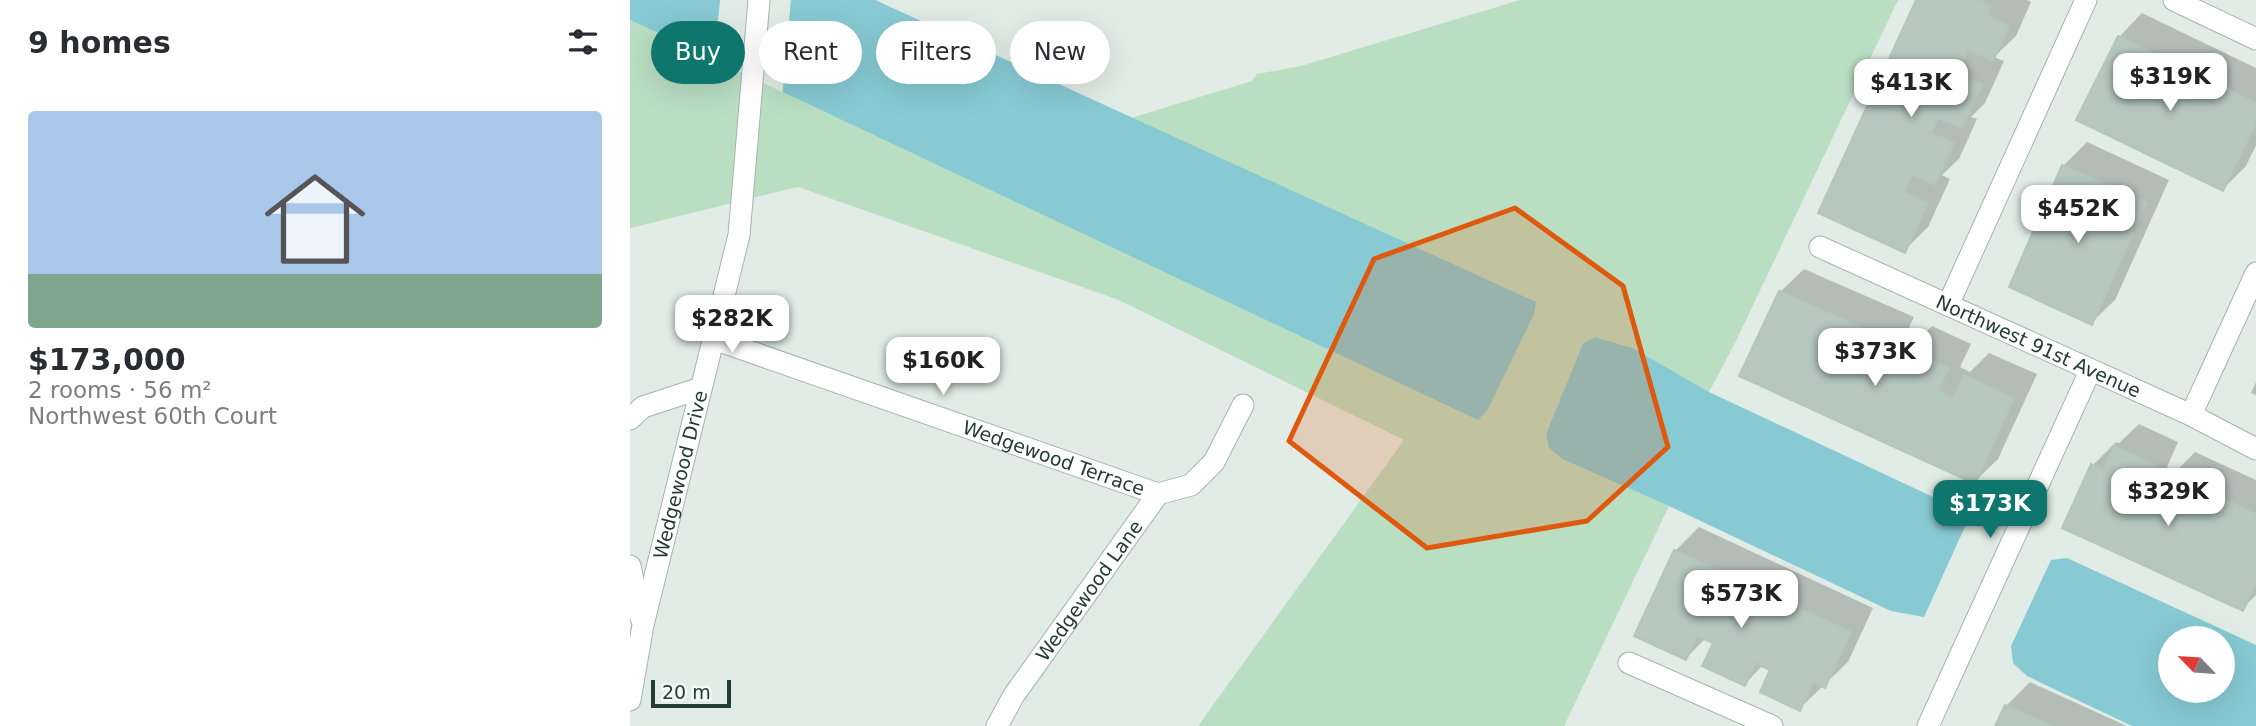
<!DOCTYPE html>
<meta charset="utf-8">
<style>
body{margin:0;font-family:"DejaVu Sans",sans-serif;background:#f7f7f7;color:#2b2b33;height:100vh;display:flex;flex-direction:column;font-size:26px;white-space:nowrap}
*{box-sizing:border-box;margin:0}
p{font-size:23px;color:#7c7c81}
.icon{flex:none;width:38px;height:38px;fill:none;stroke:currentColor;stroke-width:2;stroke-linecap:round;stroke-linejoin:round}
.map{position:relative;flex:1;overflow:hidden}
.sheet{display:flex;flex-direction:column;background:#fff;width:630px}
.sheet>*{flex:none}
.banner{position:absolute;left:21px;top:21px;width:665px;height:63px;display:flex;gap:14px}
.needle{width:46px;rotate:295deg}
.buttons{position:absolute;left:1528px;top:626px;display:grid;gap:14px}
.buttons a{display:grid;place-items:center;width:77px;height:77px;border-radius:50%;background:#fff;box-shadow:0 7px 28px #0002;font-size:35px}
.scale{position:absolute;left:21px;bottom:18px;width:80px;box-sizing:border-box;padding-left:7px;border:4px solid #213d35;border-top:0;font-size:19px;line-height:24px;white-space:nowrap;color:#213d35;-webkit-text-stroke:5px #f2f8f5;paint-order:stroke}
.price{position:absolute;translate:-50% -60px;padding:0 16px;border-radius:14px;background:#fff;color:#222;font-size:23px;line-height:46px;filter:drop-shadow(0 2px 4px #0008)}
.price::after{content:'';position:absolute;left:50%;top:42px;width:21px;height:16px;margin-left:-10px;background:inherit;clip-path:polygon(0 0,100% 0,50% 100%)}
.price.on{background:#0f766e;color:#fff}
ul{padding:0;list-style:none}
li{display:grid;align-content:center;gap:14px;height:371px;padding:0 28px}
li+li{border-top:2px solid #e1e1e2}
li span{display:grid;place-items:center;height:217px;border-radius:7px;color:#555}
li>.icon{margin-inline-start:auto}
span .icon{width:126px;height:126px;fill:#fffc;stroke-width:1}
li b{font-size:30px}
h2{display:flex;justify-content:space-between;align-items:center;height:84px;padding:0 28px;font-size:30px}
.chip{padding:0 24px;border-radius:32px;background:#fff;box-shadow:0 7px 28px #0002;font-size:24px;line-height:63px}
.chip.on{background:#0f766e;color:#fff}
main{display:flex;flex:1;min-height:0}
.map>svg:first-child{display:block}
.green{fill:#b9dec2}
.water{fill:#87cad3;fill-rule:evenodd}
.shadow{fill:#0003}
.building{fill:#b6c7c0;stroke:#b3c6bd;stroke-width:2}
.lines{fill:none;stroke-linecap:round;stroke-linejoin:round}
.minor-casing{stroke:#a4b4ae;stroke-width:23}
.minor{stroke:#fff;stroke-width:21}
.marked{fill:#de580e;fill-opacity:0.2;stroke:#de580e;stroke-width:5;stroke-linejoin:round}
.labels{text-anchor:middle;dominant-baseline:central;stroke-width:7;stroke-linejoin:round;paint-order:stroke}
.street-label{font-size:19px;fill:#213d35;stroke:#f2f8f5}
</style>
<main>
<section class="sheet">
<h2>9 homes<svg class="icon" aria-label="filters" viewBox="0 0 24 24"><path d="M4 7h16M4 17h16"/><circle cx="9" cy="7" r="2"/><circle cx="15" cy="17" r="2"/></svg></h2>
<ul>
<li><span style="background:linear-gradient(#a9c7e8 75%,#7fa58c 0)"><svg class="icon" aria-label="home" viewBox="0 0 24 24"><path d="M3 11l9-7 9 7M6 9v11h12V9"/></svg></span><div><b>$173,000</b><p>2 rooms · 56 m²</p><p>Northwest 60th Court</p></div></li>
</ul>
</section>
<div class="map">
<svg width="1626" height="726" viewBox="0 0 1626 726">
<rect width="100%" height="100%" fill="#e1ece7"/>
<polygon class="green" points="161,0 245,0 501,118 622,81 627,74 671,66 890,0 1268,0 1106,341 1079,392 1003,348 966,337 953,343 916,434 919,448 932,459 1039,506 934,726 568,726 774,440 489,300 168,187 0,228 0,20 152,92"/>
<g class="water">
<polygon points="0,0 90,0 84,59 0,20"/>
<polygon points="161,0 245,0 906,302 904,314 858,409 848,420 153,92"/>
<polygon points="965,337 1003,348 1079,392 1333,511 1338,520 1294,617 1261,611 1039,506 932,459 919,448 916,434 953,343"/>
<path d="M1437 558 1626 645V726H1502L1397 676 1383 663 1381 646 1421 560ZM1540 639H1592V691H1540Z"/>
</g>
<g class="shadow">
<polygon points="1288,0 1397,0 1401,2 1386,36 1364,57 1374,61 1355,103 1341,117 1347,119 1329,159 1312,175 1320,179 1298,227 1274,251 1190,213"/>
<polygon points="1512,13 1626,68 1626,145 1616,166 1593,189 1489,37"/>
<polygon points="1457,142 1539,180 1485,300 1461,323 1381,286 1434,165"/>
<polygon points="1174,269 1284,317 1273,340 1283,345 1302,326 1341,344 1330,367 1340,372 1359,353 1407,374 1368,459 1344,482 1150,292"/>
<polygon points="1626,382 1626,395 1621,393"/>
<polygon points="1509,424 1548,442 1537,467 1546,471 1565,452 1626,480 1626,595 1612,609 1463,465 1486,442 1489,443"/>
<polygon points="1069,527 1243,608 1218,662 1169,709 1142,669 1133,665 1115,684 1085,643 1076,638 1056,658 1045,551"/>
<polygon points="1400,682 1497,726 1367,726 1376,706"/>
</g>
<g class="building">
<polygon points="1286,0 1349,0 1361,6 1357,15 1379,26 1363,61 1338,50 1327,74 1352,85 1332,128 1308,118 1301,133 1324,143 1305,185 1282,174 1274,192 1298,203 1275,253 1188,213"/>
<polygon points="1488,36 1626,103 1626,123 1593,191 1446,120"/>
<polygon points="1432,165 1517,203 1462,325 1379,287"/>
<polygon points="1149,291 1261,341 1251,364 1266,371 1277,348 1319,368 1308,391 1323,398 1334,375 1384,398 1345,484 1109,376"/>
<polygon points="1484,446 1526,465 1515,490 1529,497 1540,474 1626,514 1626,582 1613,611 1432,528 1461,464 1473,470"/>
<polygon points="1044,550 1221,632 1195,688 1183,682 1170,711 1130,692 1140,670 1125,663 1115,686 1072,666 1083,643 1067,636 1056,660 1004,636"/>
<polygon points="1375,705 1422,726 1365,726"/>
</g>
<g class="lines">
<g class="minor-casing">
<g id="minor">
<polyline points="1544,0 1626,39"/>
<path id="s1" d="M1190 247 1561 415 1626 449"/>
<polyline points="1318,305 1456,0"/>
<path id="s2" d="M84 339 528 494"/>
<polyline points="1561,415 1626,273"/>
<polyline points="0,419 13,407 71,388"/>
<polyline points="0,566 11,618"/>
<polyline points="999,663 1142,726"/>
<path id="s3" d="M0 700 13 625 109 235 129 0"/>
<path id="s4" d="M367 726 384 695 528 494 561 485 584 462 613 405"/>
<polyline points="1298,726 1460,371"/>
</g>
</g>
<use href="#minor" class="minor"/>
</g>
<path class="marked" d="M885 208 993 286 1038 447 957 521 797 548 659 441 744 259Z"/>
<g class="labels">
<g class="street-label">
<text stroke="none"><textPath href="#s1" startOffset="240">Northwest 91st Avenue</textPath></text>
<text stroke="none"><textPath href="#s2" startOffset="360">Wedgewood Terrace</textPath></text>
<text stroke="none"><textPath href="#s3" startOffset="231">Wedgewood Drive</textPath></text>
<text stroke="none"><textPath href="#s4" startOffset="164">Wedgewood Lane</textPath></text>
</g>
</g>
</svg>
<div class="buttons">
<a><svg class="needle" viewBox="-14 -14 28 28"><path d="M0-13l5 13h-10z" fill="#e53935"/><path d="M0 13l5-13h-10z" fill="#7c7c81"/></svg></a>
</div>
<div class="scale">20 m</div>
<b class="price" style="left:1540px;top:113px">$319K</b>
<b class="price" style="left:1281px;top:119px">$413K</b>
<b class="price" style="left:1448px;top:245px">$452K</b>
<b class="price" style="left:102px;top:355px">$282K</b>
<b class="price" style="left:1245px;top:388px">$373K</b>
<b class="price" style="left:313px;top:397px">$160K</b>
<b class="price" style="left:1538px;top:528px">$329K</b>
<b class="price on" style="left:1360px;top:540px">$173K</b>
<b class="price" style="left:1111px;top:630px">$573K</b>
<div class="banner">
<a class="chip on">Buy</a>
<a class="chip">Rent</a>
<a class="chip">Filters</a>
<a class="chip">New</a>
</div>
</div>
</main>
